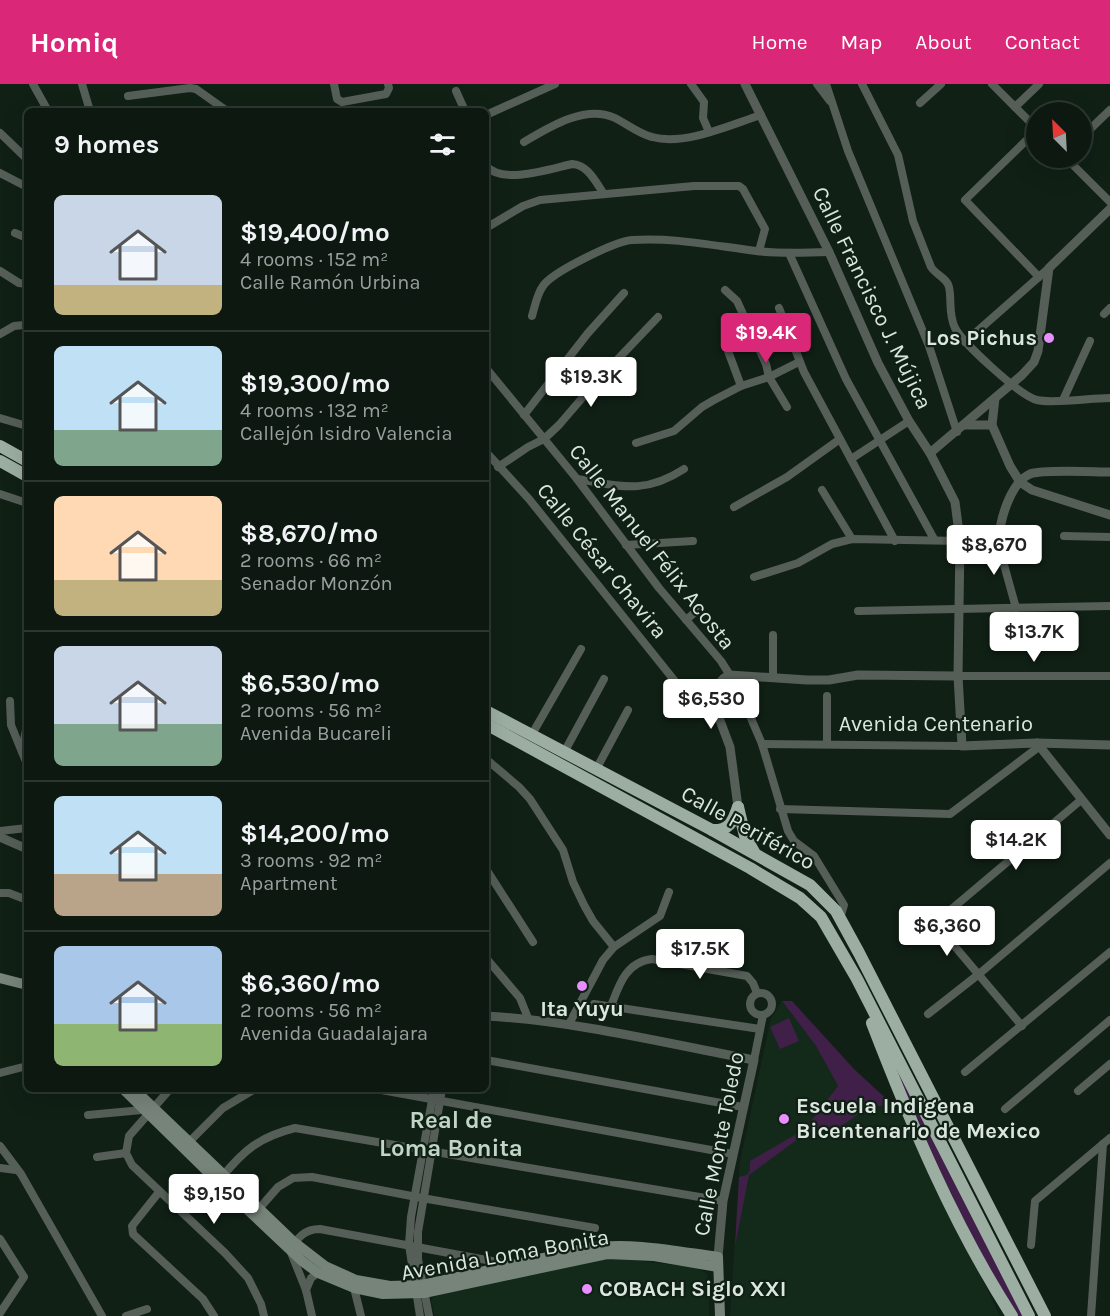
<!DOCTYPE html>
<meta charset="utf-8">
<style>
body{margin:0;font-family:Karla,sans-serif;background:#152119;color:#f1f3f6;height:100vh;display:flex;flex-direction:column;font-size:22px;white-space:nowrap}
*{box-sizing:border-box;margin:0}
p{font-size:20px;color:#9aa09f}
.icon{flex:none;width:33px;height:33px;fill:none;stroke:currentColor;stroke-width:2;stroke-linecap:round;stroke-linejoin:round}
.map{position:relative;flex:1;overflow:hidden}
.drawer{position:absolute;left:24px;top:24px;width:465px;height:984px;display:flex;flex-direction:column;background:#0c1810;border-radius:9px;box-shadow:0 6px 24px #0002,0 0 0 2px #2c3730}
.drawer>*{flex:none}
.needle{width:39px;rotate:336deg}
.buttons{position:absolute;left:1026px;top:18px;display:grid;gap:12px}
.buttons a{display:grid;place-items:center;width:66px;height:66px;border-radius:50%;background:#0c1810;box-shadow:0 6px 24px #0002,0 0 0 2px #2c3730;font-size:30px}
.price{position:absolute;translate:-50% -51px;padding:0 14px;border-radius:6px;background:#fff;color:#222;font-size:20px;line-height:39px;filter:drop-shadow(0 2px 3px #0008)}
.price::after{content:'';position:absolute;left:50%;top:36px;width:18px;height:14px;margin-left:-9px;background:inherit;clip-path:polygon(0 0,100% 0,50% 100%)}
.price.active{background:#db2777;color:#fff}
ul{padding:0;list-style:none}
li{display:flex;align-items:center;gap:18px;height:150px;padding:0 30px}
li+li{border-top:2px solid #2c3730}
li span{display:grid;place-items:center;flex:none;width:168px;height:120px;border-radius:9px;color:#555}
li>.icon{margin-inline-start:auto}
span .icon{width:72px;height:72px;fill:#fffc;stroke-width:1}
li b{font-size:26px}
h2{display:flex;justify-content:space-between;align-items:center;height:72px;padding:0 30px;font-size:26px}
header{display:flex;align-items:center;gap:36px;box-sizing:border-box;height:84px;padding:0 30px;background:#db2777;color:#fff}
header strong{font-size:28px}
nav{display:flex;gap:33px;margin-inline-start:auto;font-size:21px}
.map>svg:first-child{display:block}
.built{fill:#132a1b}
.green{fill:#401f48}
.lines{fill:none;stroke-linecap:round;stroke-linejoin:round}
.minor{stroke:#565e58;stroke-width:8}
.tertiary{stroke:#565e58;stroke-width:9}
.secondary{stroke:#77847a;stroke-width:10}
.trunk{stroke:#9caea1;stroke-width:12}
.poi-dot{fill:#e98efe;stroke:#102015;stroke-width:2}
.labels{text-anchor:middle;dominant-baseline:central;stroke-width:4.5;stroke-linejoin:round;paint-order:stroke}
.street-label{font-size:22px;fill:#dbe6de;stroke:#102015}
.poi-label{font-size:22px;font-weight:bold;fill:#dbe6de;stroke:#102015;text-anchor:start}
.neighbourhood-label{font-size:24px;font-weight:bold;fill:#c1d6c7;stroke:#102015}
</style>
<header>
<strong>Homiq</strong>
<nav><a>Home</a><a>Map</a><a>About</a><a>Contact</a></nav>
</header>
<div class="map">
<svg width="1110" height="1232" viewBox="0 0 1110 1232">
<rect width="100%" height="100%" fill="#102015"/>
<g class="built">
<polygon points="782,917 816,962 840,1006 864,996 904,1031 1000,1232 730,1232 740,1078 771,934"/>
<polygon points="612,1174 692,1183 703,1187 707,1190 709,1198 709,1232 435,1232 431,1216 434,1212 574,1180"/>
</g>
<g class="green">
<polygon points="782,917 792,917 855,986 892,1020 866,1024 842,1042 806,1049 749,1091 735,1162 739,1093 747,1091 750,1086 750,1077 805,1045 838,1002 816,962"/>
<polygon points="789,934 799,957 780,965 770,943"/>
<polygon points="878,944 1023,1232 1017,1232 959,1130 952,1111 927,1062"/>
</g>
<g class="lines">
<g class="minor">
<polyline points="33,0 48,27"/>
<polyline points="82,0 90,27"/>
<polyline points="334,0 337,15 342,18 386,10 389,4 388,0"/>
<polyline points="691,0 704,18 703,34 709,48"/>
<polyline points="817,0 830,17"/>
<polyline points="826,0 848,67 929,262 957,348"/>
<path d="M862 0 898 71 913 137 931 183C936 191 947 194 949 203 952 217 948 229 955 244 963 259 1020 312 1037 316 1053 320 1091 314 1110 314"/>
<polyline points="992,0 1036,44"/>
<polyline points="456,7 465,27"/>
<polyline points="128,12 190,4 196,5 227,27"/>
<polyline points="920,19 941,0"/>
<polyline points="1015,23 1039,0"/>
<polyline points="486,31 555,0"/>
<polyline points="1036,47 965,116 1039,193"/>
<polyline points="0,49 27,75"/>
<polyline points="1082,53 1110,26"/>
<path d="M524 58C549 43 586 20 615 34 627 40 639 50 652 53 685 62 730 41 761 31"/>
<polyline points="1066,74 1110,118"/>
<path d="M486 82C503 101 550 85 572 80 588 81 595 97 604 110"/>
<polyline points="0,89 27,103"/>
<polyline points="486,144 523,122 540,116 694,102 739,102 743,105 765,145 759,167"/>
<polyline points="15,149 27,154"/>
<polyline points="789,169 846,295 934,455"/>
<polyline points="0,187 19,199 27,200"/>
<polyline points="725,206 737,217 766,280 769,293 787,323"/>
<polyline points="779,224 804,288 895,457"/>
<polyline points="1104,230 1110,224"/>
<path d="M532 232C535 222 537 210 543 202 552 188 616 157 632 156 673 153 715 162 756 167 780 170 805 169 829 168"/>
<polyline points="0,250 14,242 24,241 27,245"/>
<polyline points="965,258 1049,184"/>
<polyline points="728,267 741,302"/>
<polyline points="486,284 577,395 659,504 721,577 738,604 762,660 788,747 794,757 814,772 844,821 840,834"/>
<polyline points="1063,316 1090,257"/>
<polyline points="524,331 588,249 624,209"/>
<polyline points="0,334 27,342"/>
<polyline points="636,359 674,347 702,323 714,316 741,302 769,293 799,278"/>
<polyline points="486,368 529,415 678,601 717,632"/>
<polyline points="851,375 909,337"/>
<polyline points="498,383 528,363 544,355 559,341 595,299 658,233"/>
<path d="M577 395C620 402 644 411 684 385"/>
<polyline points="822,406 852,455"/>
<polyline points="0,410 27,419"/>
<polyline points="734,423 787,393 840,355"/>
<polyline points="1064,452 1110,453"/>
<polyline points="999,455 1001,470 1016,524"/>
<polyline points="626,461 693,457"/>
<polyline points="754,493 798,479 832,460 852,455 960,457"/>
<polyline points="858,527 1110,522"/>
<polyline points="686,536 700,524"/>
<polyline points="773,551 773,594"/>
<polyline points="958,592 1110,592"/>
<polyline points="10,617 11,641 22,668"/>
<polyline points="27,640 22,668 27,680"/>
<polyline points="535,645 581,565"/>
<polyline points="762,660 962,662"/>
<polyline points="827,660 827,612"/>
<polyline points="567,663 604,595"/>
<polyline points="486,675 519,703 530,715 563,766 573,798 584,821 593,837 614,863"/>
<polyline points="599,680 628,626"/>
<polyline points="780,725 950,730 1040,662"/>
<polyline points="0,747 27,744"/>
<polyline points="486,785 533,858"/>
<polyline points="0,809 9,809 27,816"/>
<polyline points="486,874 520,914 528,934"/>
<polyline points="26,884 27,884"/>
<circle cx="761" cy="920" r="11"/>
<polyline points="594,920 760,945"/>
<path d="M611 922C619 901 626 878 652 875L747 892 753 899 757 909"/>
<polyline points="928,930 979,890 1110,779"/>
<polyline points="569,940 603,876 614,863 660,832 669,808"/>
<polyline points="1022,942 935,839 1081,716"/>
<polyline points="486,976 743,1023"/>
<polyline points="754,976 763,931"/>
<polyline points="965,988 1110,868"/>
<polyline points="0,989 27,982"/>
<polyline points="170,1005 129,1052 126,1069 132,1081 225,1169 248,1194 261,1220 264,1232"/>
<polyline points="376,1005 733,1070"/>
<polyline points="1078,1007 1110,980"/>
<polyline points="1005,1025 1110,936"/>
<polyline points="88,1031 142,1026"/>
<polyline points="187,1060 223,1024 255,1005"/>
<polyline points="0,1062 21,1090 102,1232"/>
<polyline points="97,1073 126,1069"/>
<polyline points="0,1084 16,1086"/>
<path d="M221 1094C244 1066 259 1053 295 1044L723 1117"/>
<polyline points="159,1108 132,1142 133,1150 203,1215 214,1232"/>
<polyline points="257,1127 278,1103 293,1094 312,1093 422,1114 595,1144"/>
<polyline points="0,1155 24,1193 0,1229"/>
<polyline points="1031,1161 1035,1117 1110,1054"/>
<polyline points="354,1204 361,1232"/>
<polyline points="306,1206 311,1194 318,1189"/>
<polyline points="126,1232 147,1225"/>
<path d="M312 1232 306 1206 290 1166C298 1153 305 1145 320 1145L508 1180"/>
<polyline points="420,1232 409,1161 411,1133 434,1005"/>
<polyline points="429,1232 418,1175 418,1148 442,1005"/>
<polyline points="1091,1232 1103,1060"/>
</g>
<g class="tertiary">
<polyline points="745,0 829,168 878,279 909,337 930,369 955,418 960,457 958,592 962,662 1037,659 1110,661"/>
<polyline points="995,314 992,341 1010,382 1020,398 1032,406 1110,431"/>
<polyline points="964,341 992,341"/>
<polyline points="930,369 1022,291 1034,278 1038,267 1049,184 1110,125"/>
<path d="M960 457 999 455C1000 436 1010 399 1030 390 1042 385 1094 388 1110 388"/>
<polyline points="1037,659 1110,751"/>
<polyline points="738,723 730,663 713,618 715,604 724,594 729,591 807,596 829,596 858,591 958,592"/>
<polyline points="0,753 27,765"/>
<path d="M486 932C576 937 665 959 754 976L723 1117 718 1173"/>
</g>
<g class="secondary">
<polyline points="0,894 27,901"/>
<polyline points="123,1005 218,1098 302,1177 318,1189 354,1204 383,1210 424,1209 607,1170 654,1172 718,1183"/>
<path d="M134 1005 294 1158 325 1182 356 1196 390 1202 422 1201 588 1164C633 1158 674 1167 718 1173L720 1232"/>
</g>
<g class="trunk">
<polyline points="0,362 27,377"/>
<polyline points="0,377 27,392"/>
<polyline points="486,627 712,746 810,801 836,827 859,869 1045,1232"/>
<polyline points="486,640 750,784 800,814 821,833 857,895 1029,1232"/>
<polyline points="738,723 745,752 754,768"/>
<path d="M712 746C729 747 733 738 738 723"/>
<path d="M872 939C911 1040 953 1140 1012 1232"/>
</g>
</g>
<g class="poi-dot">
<circle cx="1049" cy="254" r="6"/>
<circle cx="582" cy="902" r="6"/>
<circle cx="784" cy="1035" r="6"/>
<circle cx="587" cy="1205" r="6"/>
</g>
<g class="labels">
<g class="street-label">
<text transform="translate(872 214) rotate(64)">Calle Francisco J. Mújica</text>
<text transform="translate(652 463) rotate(52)">Calle Manuel Félix Acosta</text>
<text transform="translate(602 477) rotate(51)">Calle César Chavira</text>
<text x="936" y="640">Avenida Centenario</text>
<text transform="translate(748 744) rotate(29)">Calle Periférico</text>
<text transform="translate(719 1060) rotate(-79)">Calle Monte Toledo</text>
<text transform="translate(505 1171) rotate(-10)">Avenida Loma Bonita</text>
</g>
<g class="poi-label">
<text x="1037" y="254" text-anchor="end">Los Pichus</text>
<text x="582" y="925" text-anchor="middle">Ita Yuyu</text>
<text x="796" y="1022">Escuela Indigena<tspan x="796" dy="25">Bicentenario de Mexico</tspan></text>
<text x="599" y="1205">COBACH Siglo XXI</text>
</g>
<g class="neighbourhood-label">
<text x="451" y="1036">Real de<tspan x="451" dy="28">Loma Bonita</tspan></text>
</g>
</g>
</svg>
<div class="buttons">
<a><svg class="needle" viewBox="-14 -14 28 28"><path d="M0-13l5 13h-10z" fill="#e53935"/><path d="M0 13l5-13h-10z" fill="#9aa09f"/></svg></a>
</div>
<b class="price active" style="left:766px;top:280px">$19.4K</b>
<b class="price" style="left:591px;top:324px">$19.3K</b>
<b class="price" style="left:994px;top:492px">$8,670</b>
<b class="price" style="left:1034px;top:579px">$13.7K</b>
<b class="price" style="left:711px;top:646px">$6,530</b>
<b class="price" style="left:1016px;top:787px">$14.2K</b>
<b class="price" style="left:947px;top:873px">$6,360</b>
<b class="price" style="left:700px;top:896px">$17.5K</b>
<b class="price" style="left:214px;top:1141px">$9,150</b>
<section class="drawer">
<h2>9 homes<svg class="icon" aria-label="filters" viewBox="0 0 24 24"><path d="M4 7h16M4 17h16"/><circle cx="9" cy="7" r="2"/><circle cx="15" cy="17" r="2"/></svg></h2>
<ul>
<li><span style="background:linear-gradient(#c9d6e8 75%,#c2b280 0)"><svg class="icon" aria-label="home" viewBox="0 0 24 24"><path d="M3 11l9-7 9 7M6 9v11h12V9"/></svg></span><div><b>$19,400/mo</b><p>4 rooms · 152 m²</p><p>Calle Ramón Urbina</p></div></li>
<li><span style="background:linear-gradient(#bfe0f5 70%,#7fa58c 0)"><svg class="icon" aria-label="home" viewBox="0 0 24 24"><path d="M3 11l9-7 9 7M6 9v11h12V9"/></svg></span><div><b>$19,300/mo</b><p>4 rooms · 132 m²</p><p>Callejón Isidro Valencia</p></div></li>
<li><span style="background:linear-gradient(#ffd9b3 70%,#c2b280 0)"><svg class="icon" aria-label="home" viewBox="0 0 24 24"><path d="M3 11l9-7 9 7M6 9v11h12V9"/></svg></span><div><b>$8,670/mo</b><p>2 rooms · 66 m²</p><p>Senador Monzón</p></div></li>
<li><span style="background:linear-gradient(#c9d6e8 65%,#7fa58c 0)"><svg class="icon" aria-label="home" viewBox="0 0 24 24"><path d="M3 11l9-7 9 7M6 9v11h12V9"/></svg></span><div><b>$6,530/mo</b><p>2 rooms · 56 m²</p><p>Avenida Bucareli</p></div></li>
<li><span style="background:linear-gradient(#bfe0f5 65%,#b9a48a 0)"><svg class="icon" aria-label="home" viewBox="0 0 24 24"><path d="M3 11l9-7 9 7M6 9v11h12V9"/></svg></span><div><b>$14,200/mo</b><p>3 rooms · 92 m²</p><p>Apartment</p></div></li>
<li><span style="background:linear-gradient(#a9c7e8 65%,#8fb573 0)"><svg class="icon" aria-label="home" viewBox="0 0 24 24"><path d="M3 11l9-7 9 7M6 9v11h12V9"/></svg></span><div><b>$6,360/mo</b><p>2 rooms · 56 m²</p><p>Avenida Guadalajara</p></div></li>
</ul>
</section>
</div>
